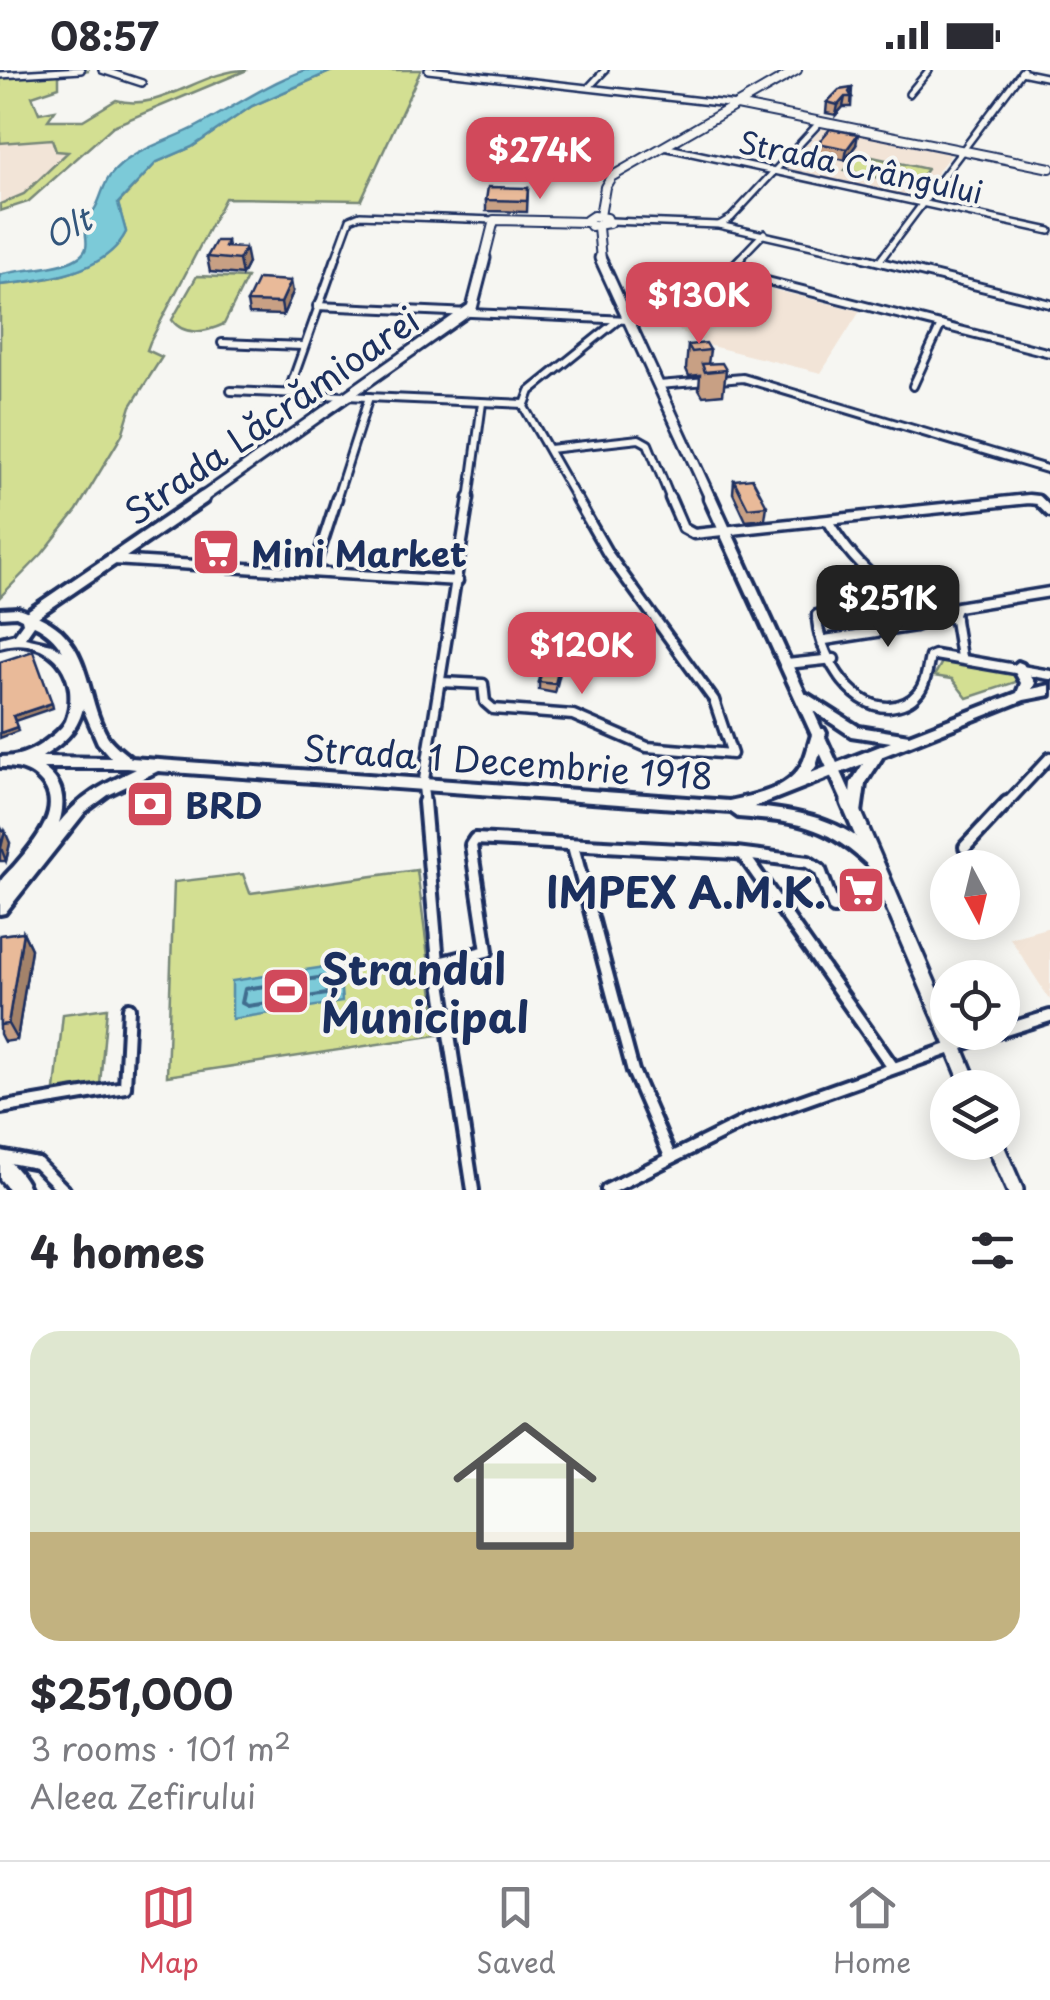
<!DOCTYPE html>
<meta charset="utf-8">
<style>
body{margin:0;font-family:"Playpen Sans",sans-serif;background:#f7f7f7;color:#2b2b33;height:100vh;display:flex;flex-direction:column;font-size:38px;white-space:nowrap}
*{box-sizing:border-box;margin:0}
p{font-size:32px;color:#7c7c81}
.icon{flex:none;width:55px;height:55px;fill:none;stroke:currentColor;stroke-width:2;stroke-linecap:round;stroke-linejoin:round}
.map{position:relative;height:1120px;overflow:hidden}
.sheet{display:flex;flex-direction:column;background:#fff;flex:1}
.sheet>*{flex:none}
.needle{width:65px;rotate:173deg}
.tools{position:absolute;left:930px;top:780px;display:grid;gap:20px}
.tools a{display:grid;place-items:center;width:90px;height:90px;border-radius:50%;background:#fff;box-shadow:0 5px 25px #0003;font-size:50px}
.price{position:absolute;translate:-50% -85px;padding:0 22px;border-radius:20px;background:#d1495b;color:#fff;font-size:32px;line-height:65px;filter:drop-shadow(0 2px 5px #0008)}
.price::after{content:'';position:absolute;left:50%;top:60px;width:30px;height:22px;margin-left:-15px;background:inherit;clip-path:polygon(0 0,100% 0,50% 100%)}
.price.selected{background:#222;color:#fff}
ul{padding:0;list-style:none}
li{display:grid;align-content:center;gap:20px;height:530px;padding:0 30px}
li+li{border-top:2px solid #e1e1e2}
li span{display:grid;place-items:center;height:310px;border-radius:30px;color:#555}
li>.icon{margin-inline-start:auto}
span .icon{width:180px;height:180px;fill:#fffc;stroke-width:1}
li b{font-size:42px}
h2{display:flex;justify-content:space-between;align-items:center;height:120px;padding:0 30px;font-size:42px}
.status{display:flex;justify-content:space-between;align-items:center;height:70px;padding:0 50px;background:#fff;direction:ltr}
.status svg{height:28px;fill:currentColor}
.dock{display:flex;justify-content:space-around;align-items:center;height:140px;border-top:2px solid #e1e1e2;background:#fff;font-size:28px;color:#7c7c81}
.dock a{display:grid;justify-items:center;gap:5px}
.dock .selected{color:#d1495b}
.map>svg:first-child{display:block}
.built{fill:#f2e4d7}
.green{fill:#d3df92;stroke:#778778;stroke-width:2.5}
.water{fill:#7bcad8;stroke:#558ca7;stroke-width:2.5}
.lines{fill:none;stroke-linecap:round;stroke-linejoin:round}
.shore{stroke:#416d8f;stroke-width:4}
.street-far3-casing{stroke:#1b2f5e;stroke-width:10}
.street-far2-casing{stroke:#1b2f5e;stroke-width:12}
.street-far1-casing{stroke:#1b2f5e;stroke-width:15}
.street-casing{stroke:#1b2f5e;stroke-width:18}
.secondary-far3-casing{stroke:#1b2f5e;stroke-width:12}
.secondary-far2-casing{stroke:#1b2f5e;stroke-width:15}
.secondary-far1-casing{stroke:#1b2f5e;stroke-width:19}
.secondary-casing{stroke:#1b2f5e;stroke-width:22}
.primary-casing{stroke:#1b2f5e;stroke-width:8}
.street-far3{stroke:#f6f6f2;stroke-width:5}
.street-far2{stroke:#f6f6f2;stroke-width:6}
.street-far1{stroke:#f6f6f2;stroke-width:8}
.street{stroke:#f6f6f2;stroke-width:10}
.secondary-far3{stroke:#f6f6f2;stroke-width:8}
.secondary-far2{stroke:#f6f6f2;stroke-width:9}
.secondary-far1{stroke:#f6f6f2;stroke-width:11}
.secondary{stroke:#f6f6f2;stroke-width:15}
.primary{fill:#f6f6f2;fill-rule:evenodd}
.wall{fill:#c8a084;stroke:#1b2f5e;stroke-width:2.5}
.shaded-wall{fill:#a3826b;stroke:#1b2f5e;stroke-width:2.5}
.building{fill:#e9ba99;stroke:#1b2f5e;stroke-width:2.5}
.labels{text-anchor:middle;dominant-baseline:central;stroke-width:8;stroke-linejoin:round;paint-order:stroke}
.far-street-label{font-size:30px;fill:#1b2f5e;stroke:#f6f6f2}
.far-water-label{font-size:32px;font-style:italic;fill:#33567c;stroke:#f6f6f2}
.street-label{font-size:35px;fill:#1b2f5e;stroke:#f6f6f2}
.poi-label{font-size:35px;font-weight:bold;fill:#1b2f5e;stroke:#f6f6f2;text-anchor:start}
.near-poi-label{font-size:42px;font-weight:bold;fill:#1b2f5e;stroke:#f6f6f2;text-anchor:end}
</style>
<div class="status"><b>08:57</b><svg viewBox="0 0 49 12"><path d="M0 12V9h3v3zM5 12V6h3v6zM10 12V3h3v9zM15 12V0h3v12zM26 1h20v11H26zM47 4h2v5h-2z"/></svg></div>
<div class="map">
<svg width="1050" height="1120" viewBox="0 0 1050 1120">
<rect width="100%" height="100%" fill="#f6f6f2"/>
<filter id="ink" filterUnits="userSpaceOnUse"><feTurbulence type="fractalNoise" baseFrequency=".01" numOctaves="2"/><feDisplacementMap in="SourceGraphic" scale="20" xChannelSelector="R" yChannelSelector="G"/><feConvolveMatrix kernelMatrix="1 2 1 2 8 2 1 2 1" color-interpolation-filters="sRGB"/></filter>
<g filter="url(#ink)">
<g class="built">
<polygon points="823,57 951,84 918,128 785,98"/>
<polygon points="53,69 69,81 24,124 0,134 0,73"/>
<polygon points="705,203 860,241 821,303 711,276 664,253 659,242 684,217"/>
<polygon points="1050,857 1050,930 1010,868"/>
</g>
<g class="green">
<path d="M40 0H89L59 5V17L32 26 39 43 55 40 48 50H83L116 30C161 43 201 0 247 0L113 56 28 132 0 141V134L24 124 68 82 56 81 52 69 0 73V6Z"/>
<path d="M334 0H421L361 130 225 128 150 272 147 280 162 287 131 336 122 365 77 440 42 484 0 527V215C41 211 104 204 126 162L118 134 157 92 192 77 252 36Z"/>
<polygon points="859,84 927,99 914,116 845,100"/>
<path d="M197 206 247 208 224 254C207 262 184 267 172 250Z"/>
<polygon points="945,587 1018,602 1019,611 967,628 952,609 934,606"/>
<polygon points="417,800 438,965 167,1006 174,812 243,804 250,823"/>
<polygon points="107,938 100,1014 55,1020 63,944"/>
</g>
<g class="water">
<path d="M305 0H334L252 36 192 77 157 92 118 133 126 162C105 205 41 210 0 215V205C20 198 79 200 86 178 88 170 84 160 85 152 102 134 100 119 110 106 131 79 168 72 196 57 234 37 264 15 305 0Z"/>
<polygon points="339,895 342,932 232,949 232,911"/>
</g>
<g class="lines">
<polygon class="shore" points="325,907 330,911 327,924 248,936 242,933 245,919"/>
<g class="street-far3-casing">
<g id="street-far3">
<polyline points="102,0 142,13"/>
<polyline points="428,0 737,35"/>
<polyline points="1021,2 1050,8"/>
<polyline points="0,5 81,0"/>
<polyline points="590,16 605,0"/>
<polyline points="909,24 929,0"/>
<polyline points="664,77 1050,161"/>
<polyline points="610,151 719,155 874,190"/>
<polyline points="719,155 731,148 820,52"/>
<polyline points="881,189 1023,0"/>
<polyline points="335,190 350,149 360,145 494,150"/>
<polyline points="738,190 764,163"/>
</g>
</g>
<g class="street-far2-casing">
<g id="street-far2">
<polyline points="741,188 728,201 1050,283"/>
<polyline points="864,188 1050,234"/>
<polyline points="317,236 628,250"/>
<polyline points="222,273 303,276"/>
<polyline points="659,315 743,308 1050,400"/>
<polyline points="913,316 941,255"/>
<polyline points="231,321 524,334"/>
<polyline points="288,323 336,188"/>
<polyline points="549,379 639,369 648,374 671,430"/>
<polyline points="336,430 369,327"/>
<polyline points="469,430 482,333"/>
<polyline points="577,430 524,337 530,321 617,251"/>
<polyline points="1017,430 1038,430"/>
</g>
</g>
<g class="street-far1-casing">
<g id="street-far1">
<polyline points="670,428 683,458 694,464 1029,429 1038,430 1050,442"/>
<path d="M828 451C858 501 898 535 955 549"/>
<polyline points="113,490 458,511"/>
<polyline points="313,502 337,428"/>
<path d="M908 534 817 545C817 580 849 638 889 637 899 636 910 633 917 624 926 615 927 599 930 587L935 585 1050 605"/>
<polyline points="825,570 915,556 938,548"/>
<polyline points="961,587 954,544 957,537 1050,522"/>
<polyline points="787,594 834,589"/>
<polyline points="441,612 483,614 485,632 493,639 573,645 647,677 732,684 714,630 608,484 576,428"/>
<polyline points="425,735 423,716 469,428"/>
<polyline points="1005,735 1050,687"/>
</g>
</g>
<g class="street-casing">
<g id="street">
<polyline points="424,732 438,893 473,1120"/>
<polyline points="573,776 633,1001 669,1084"/>
<polyline points="965,777 1007,732"/>
<polyline points="745,787 892,996"/>
<polyline points="438,893 487,881 471,775 475,769 736,783 808,792 820,800 834,838"/>
<polyline points="1002,961 1050,946"/>
<polyline points="0,1038 125,1017 129,938"/>
<polyline points="0,1086 37,1093 64,1120"/>
<polyline points="607,1120 748,1050 996,962"/>
</g>
</g>
<g class="secondary-far3-casing">
<g id="secondary-far3">
<polyline points="737,35 1050,98"/>
<polygon points="593,146 607,148 609,153 591,156 587,150"/>
<polyline points="600,146 605,117 611,107 797,0"/>
<polyline points="598,157 601,190"/>
<polyline points="484,190 494,150 586,152"/>
</g>
</g>
<g class="secondary-far2-casing">
<g id="secondary-far2">
<polyline points="600,188 711,430"/>
<polyline points="199,430 472,238 485,188"/>
</g>
</g>
<g class="secondary-far1-casing">
<g id="secondary-far1">
<polyline points="710,428 850,735"/>
<polyline points="28,547 203,428"/>
</g>
</g>
<g class="secondary-casing">
<g id="secondary">
<polyline points="849,732 948,962"/>
<polyline points="948,962 971,1018"/>
<polyline points="994,1072 1015,1120"/>
</g>
</g>
<g class="primary-casing">
<g id="primary">
<path d="M18 538C34 544 54 552 65 565 91 593 88 635 108 667 114 675 123 682 131 688L729 731C757 725 791 719 804 690 808 680 810 669 814 659H824L826 663 816 696 811 703 891 672 851 666 797 630 795 627 797 624H807L859 657 909 665 1017 623 1021 613 1012 597 1018 592 1023 594 1035 613 1032 619 1050 615V625L1024 630 883 686 865 714 860 750 855 752 850 750 848 746 851 713 863 694 754 737C803 741 855 752 884 795L882 799 877 801 872 799C827 755 799 752 738 747L731 742 158 701 108 725 85 742 5 843 0 844C0 836 0 821 0 813 2 807 11 800 15 795 32 775 65 739 42 713 30 699 17 697 0 697V687C18 687 28 683 43 673 51 667 61 660 66 651 70 642 71 630 70 620 65 585 33 567 0 577V568L15 564 23 553 22 549 16 546 0 547V539ZM34 555C47 561 55 569 63 581L52 574 25 568ZM83 638 98 673 111 688 42 687C62 674 77 662 83 638ZM43 698H128L136 699C103 715 83 724 59 753 66 731 63 711 43 698Z"/>
<path d="M0 1086C12 1091 25 1108 30 1120H9L0 1109Z"/>
</g>
</g>
<use href="#street-far3" class="street-far3"/>
<use href="#street-far2" class="street-far2"/>
<use href="#street-far1" class="street-far1"/>
<use href="#street" class="street"/>
<use href="#secondary-far3" class="secondary-far3"/>
<use href="#secondary-far2" class="secondary-far2"/>
<use href="#secondary-far1" class="secondary-far1"/>
<use href="#secondary" class="secondary"/>
<use href="#primary" class="primary"/>
</g>
<g class="wall">
<polygon points="852,18 851,37 843,37 836,45 826,43 827,32"/>
<polygon points="818,73 856,75 845,90 817,84"/>
<polygon points="528,118 527,142 486,141 486,130"/>
<polygon points="227,171 228,177 248,193 242,205 210,202 207,187"/>
<polygon points="293,222 283,245 249,244 247,232"/>
<polygon points="688,275 710,280 708,294 726,300 723,324 703,326 699,319 700,305 689,306 686,299"/>
<polygon points="734,410 767,436 765,449 746,451 733,423"/>
<polygon points="560,603 555,623 539,620 539,612"/>
<polygon points="0,756 10,773 6,791 0,791"/>
<polygon points="23,862 31,879 17,970 4,972 0,964 0,865"/>
</g>
<g class="shaded-wall">
<polygon points="845,27 843,37 836,45 838,35"/>
<polygon points="858,64 856,75 845,90 847,79"/>
<polygon points="245,178 248,193 242,205 239,190"/>
<polygon points="291,211 293,222 283,245 281,233"/>
<polygon points="52,633 53,638 15,651 13,646"/>
<polygon points="17,657 18,661 0,668 0,663"/>
<polygon points="5,761 10,773 6,791 1,778"/>
<polygon points="23,862 31,879 17,970 8,954"/>
</g>
<g class="building">
<polygon points="852,18 849,22 852,27 845,27 838,35 827,32 839,20"/>
<polygon points="830,59 858,64 847,79 818,73"/>
<polygon points="488,117 528,118 527,131 486,130"/>
<polygon points="216,171 227,171 225,177 245,178 239,190 207,187"/>
<polygon points="258,209 291,211 281,233 247,232"/>
<polygon points="706,273 710,280 692,282 688,275"/>
<polygon points="722,293 726,300 705,302 702,294"/>
<polygon points="752,408 767,436 748,438 734,410"/>
<polygon points="33,581 52,633 13,646 17,657 0,663 0,592"/>
<polygon points="544,592 560,594 555,614 539,612"/>
<polygon points="0,761 5,761 0,778"/>
<polygon points="23,862 8,954 0,955 0,865"/>
</g>
</g>
<defs>
<g id="supermarket-square" transform="scale(2.5)"><rect x="-9" y="-9" width="18" height="18" rx="4" fill="#d1495b" stroke="#f6f6f2"/><path d="M-6-5.5h2.5l.6 2H6L4.5 2H-2.5L-4.4-4H-6ZM-1.5 3.2a1.3 1.3 0 1 0 .1 0ZM3 3.2a1.3 1.3 0 1 0 .1 0Z" fill="#fff"/></g>
<g id="bank-square" transform="scale(2.5)"><rect x="-9" y="-9" width="18" height="18" rx="4" fill="#d1495b" stroke="#f6f6f2"/><path d="M-6-4H6V4H-6ZM0-2.3a2.3 2.3 0 1 0 0 4.6a2.3 2.3 0 1 0 0-4.6Z" fill="#fff"/></g>
<g id="stadium-square" transform="scale(2.5)"><rect x="-9" y="-9" width="18" height="18" rx="4" fill="#d1495b" stroke="#f6f6f2"/><path d="M0-5a6.5 5 0 1 0 0 10a6.5 5 0 1 0 0-10ZM-3.5-1.8h7v3.6h-7Z" fill="#fff"/></g>
</defs>
<g fill-rule="evenodd">
<use href="#supermarket-square" x="216" y="482"/>
<use href="#bank-square" x="150" y="734"/>
<use href="#supermarket-square" x="861" y="820"/>
<use href="#stadium-square" x="286" y="921"/>
</g>
<g class="labels">
<g class="far-street-label">
<text transform="translate(861 96) rotate(12)">Strada Crângului</text>
</g>
<g class="far-water-label">
<text transform="translate(67 157) rotate(-28)">Olt</text>
</g>
<g class="street-label">
<text transform="translate(271 345) rotate(-35)">Strada Lăcrămioarei</text>
<text transform="translate(508 691) rotate(4)">Strada 1 Decembrie 1918</text>
</g>
<g class="poi-label">
<text x="251" y="482">Mini Market</text>
<text x="185" y="734">BRD</text>
</g>
<g class="near-poi-label">
<text x="826" y="820">IMPEX A.M.K.</text>
<text x="321" y="897" text-anchor="start">Ștrandul<tspan x="321" dy="48">Municipal</tspan></text>
</g>
</g>
</svg>
<div class="tools">
<a><svg class="needle" viewBox="-14 -14 28 28"><path d="M0-13l5 13h-10z" fill="#e53935"/><path d="M0 13l5-13h-10z" fill="#7c7c81"/></svg></a>
<a><svg class="icon" aria-label="locate" viewBox="0 0 24 24"><circle cx="12" cy="12" r="6"/><path d="M12 2v4M12 18v4M2 12h4M18 12h4"/></svg></a>
<a><svg class="icon" aria-label="layers" viewBox="0 0 24 24"><path d="M12 4l9 5-9 5-9-5zM3 14l9 5 9-5"/></svg></a>
</div>
<b class="price" style="left:540px;top:132px">$274K</b>
<b class="price" style="left:699px;top:277px">$130K</b>
<b class="price selected" style="left:888px;top:580px">$251K</b>
<b class="price" style="left:582px;top:627px">$120K</b>
</div>
<section class="sheet">
<h2>4 homes<svg class="icon" aria-label="filters" viewBox="0 0 24 24"><path d="M4 7h16M4 17h16"/><circle cx="9" cy="7" r="2"/><circle cx="15" cy="17" r="2"/></svg></h2>
<ul>
<li><span style="background:linear-gradient(#dfe7d0 65%,#c2b280 0)"><svg class="icon" aria-label="home" viewBox="0 0 24 24"><path d="M3 11l9-7 9 7M6 9v11h12V9"/></svg></span><div><b>$251,000</b><p>3 rooms · 101 m²</p><p>Aleea Zefirului</p></div></li>
</ul>
</section>
<nav class="dock">
<a class="selected"><svg class="icon" aria-label="map" viewBox="0 0 24 24"><path d="M3 6l6-2 6 2 6-2v14l-6 2-6-2-6 2zM9 4v14M15 6v14"/></svg>Map</a>
<a><svg class="icon" aria-label="saved" viewBox="0 0 24 24"><path d="M7 4h10v16l-5-4-5 4z"/></svg>Saved</a>
<a><svg class="icon" aria-label="home" viewBox="0 0 24 24"><path d="M3 11l9-7 9 7M6 9v11h12V9"/></svg>Home</a>
</nav>
